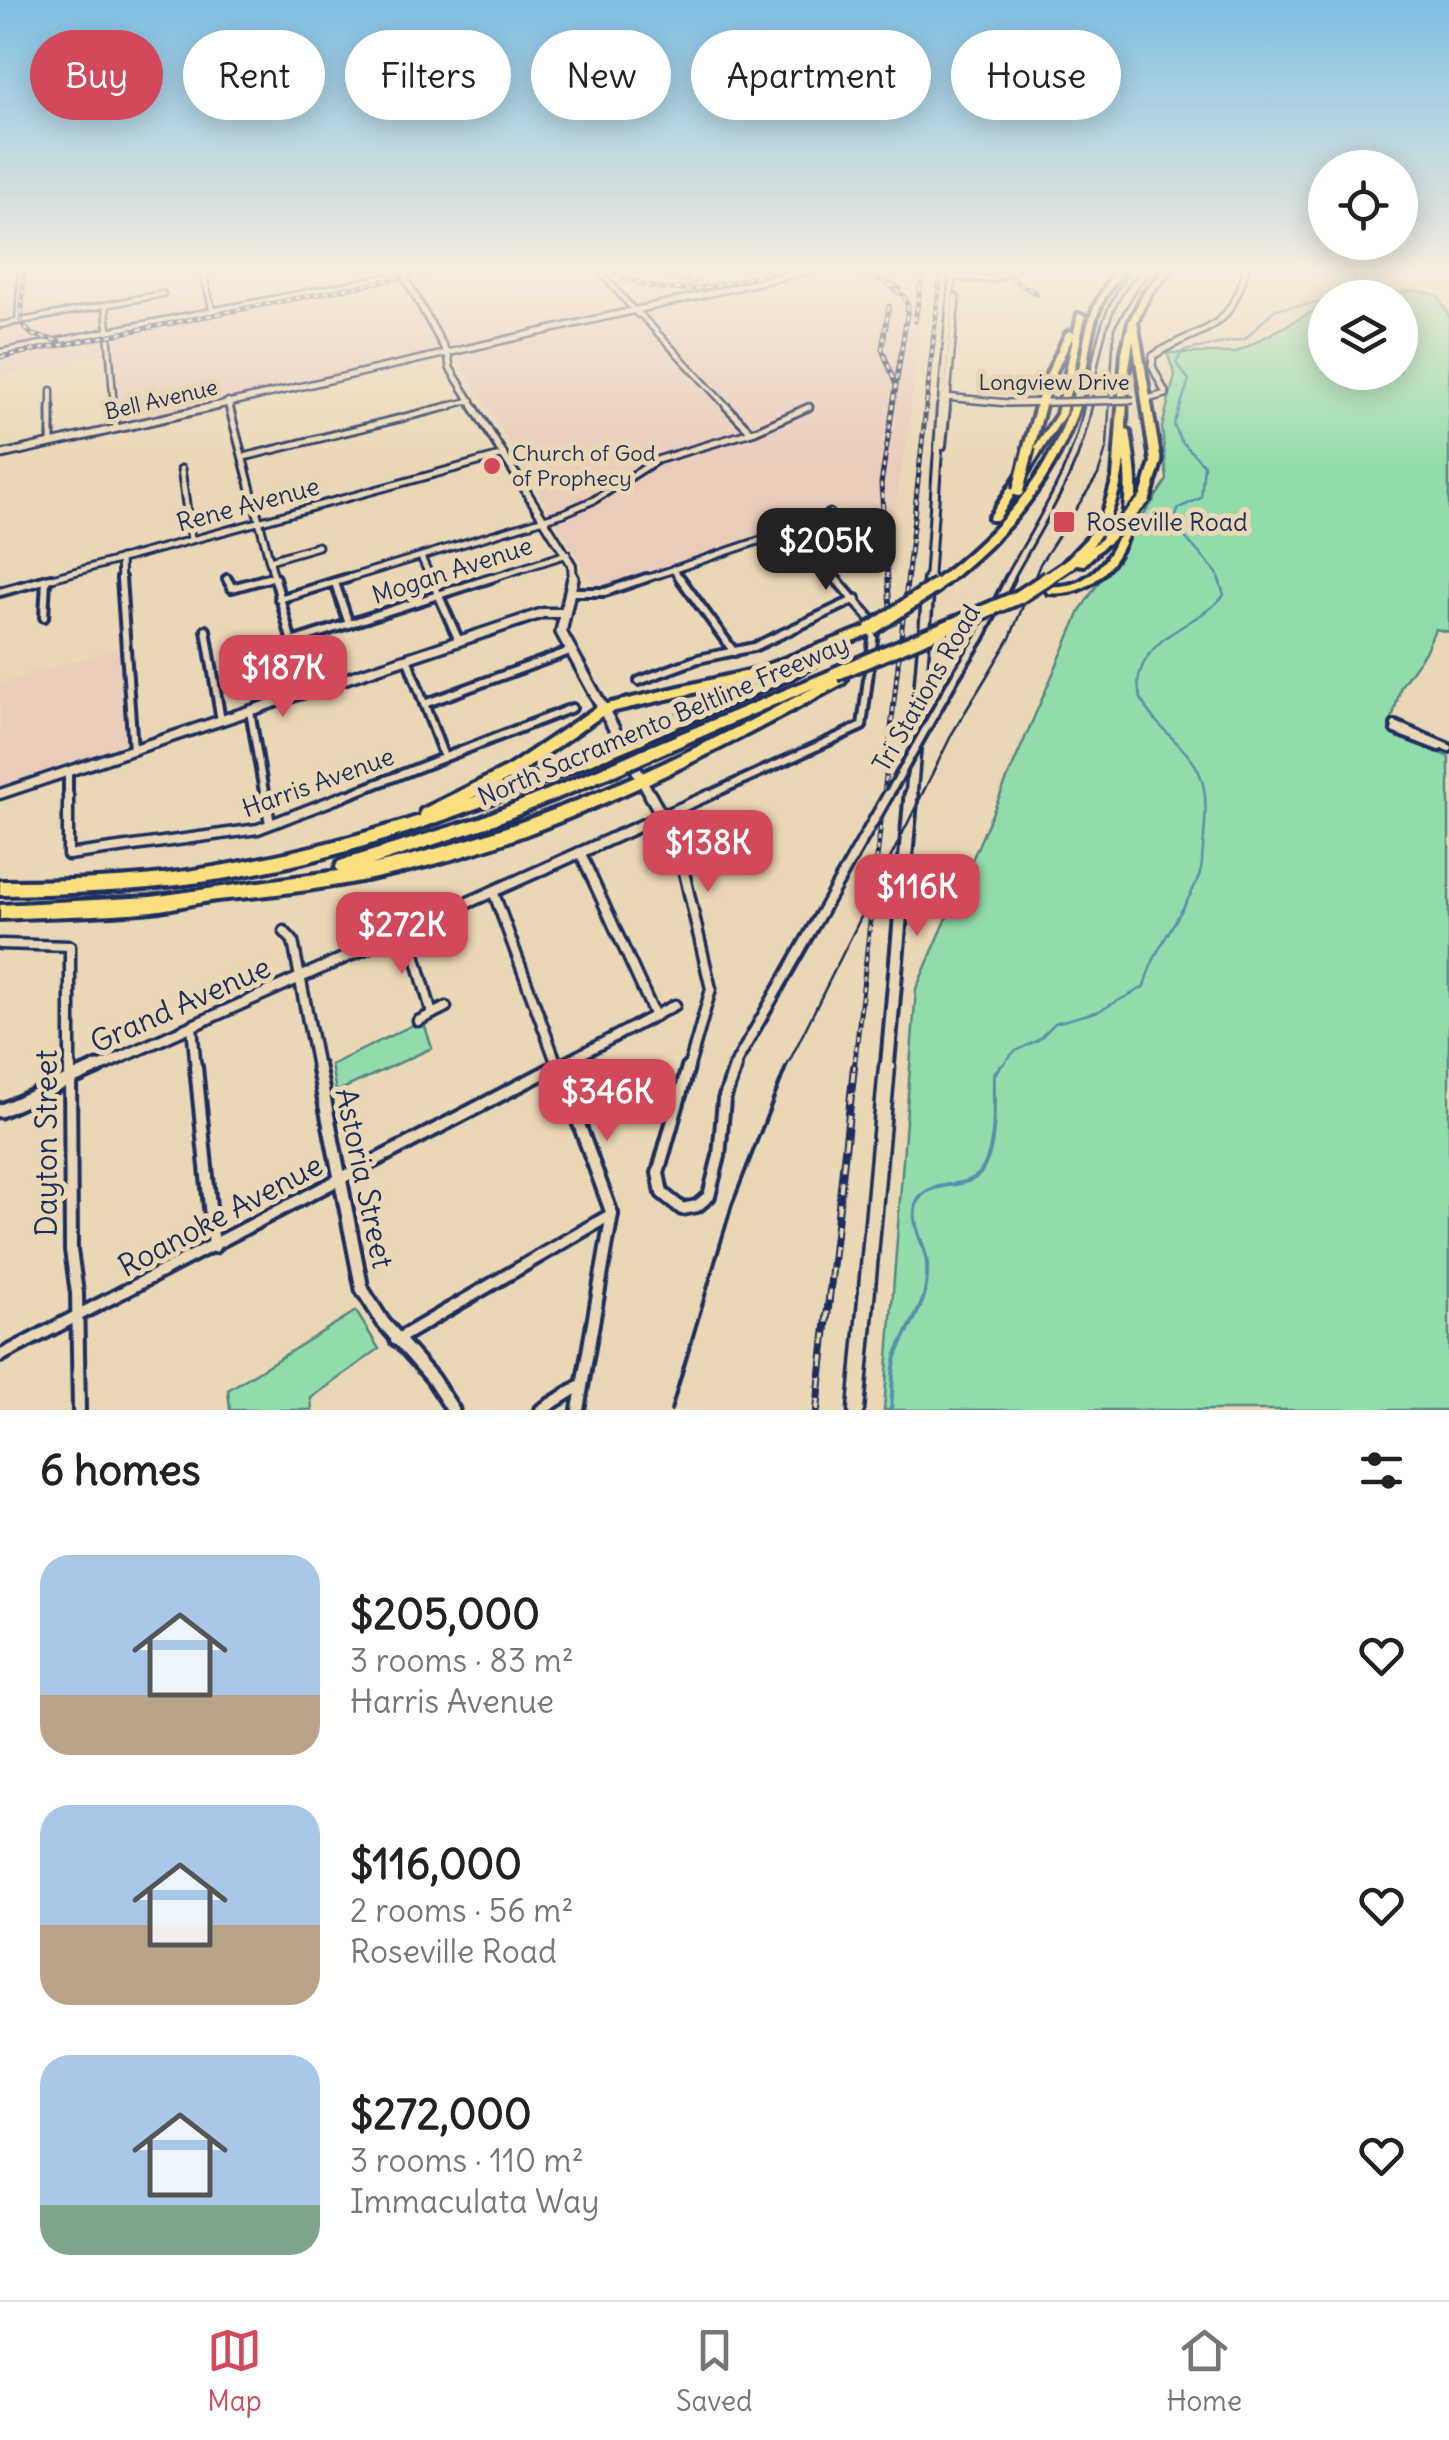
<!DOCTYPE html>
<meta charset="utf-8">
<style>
body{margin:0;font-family:Delius,sans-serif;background:#f2f2f2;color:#222;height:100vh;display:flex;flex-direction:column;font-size:38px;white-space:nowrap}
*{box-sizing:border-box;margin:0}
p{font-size:32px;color:#767676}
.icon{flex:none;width:55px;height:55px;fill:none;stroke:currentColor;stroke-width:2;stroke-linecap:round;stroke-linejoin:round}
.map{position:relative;height:1410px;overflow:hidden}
.sheet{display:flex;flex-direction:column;background:#fff;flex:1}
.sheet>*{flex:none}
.guide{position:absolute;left:30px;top:30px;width:1390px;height:90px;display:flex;gap:20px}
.fabs{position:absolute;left:1308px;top:150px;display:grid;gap:20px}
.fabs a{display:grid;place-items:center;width:110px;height:110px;border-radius:50%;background:#fff;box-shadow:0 5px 25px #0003;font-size:50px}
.price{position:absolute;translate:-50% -85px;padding:0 22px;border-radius:20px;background:#d1495b;color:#fff;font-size:32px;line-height:65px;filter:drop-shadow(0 2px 5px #0008)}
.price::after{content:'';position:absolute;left:50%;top:60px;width:30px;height:22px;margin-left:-15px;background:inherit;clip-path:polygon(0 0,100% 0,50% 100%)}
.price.on{background:#222;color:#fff}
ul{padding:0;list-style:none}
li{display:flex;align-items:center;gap:30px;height:250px;padding:0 40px}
li span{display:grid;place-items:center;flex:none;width:280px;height:200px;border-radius:30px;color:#555}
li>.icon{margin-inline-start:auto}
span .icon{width:120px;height:120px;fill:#fffc;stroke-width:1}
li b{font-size:42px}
h2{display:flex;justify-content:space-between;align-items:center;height:120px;padding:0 40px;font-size:42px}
.tag{padding:0 35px;border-radius:45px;background:#fff;box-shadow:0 5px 25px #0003;font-size:35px;line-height:90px}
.tag.on{background:#d1495b;color:#fff}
.tab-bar{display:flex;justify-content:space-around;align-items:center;height:140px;border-top:2px solid #e0e0e0;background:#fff;font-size:28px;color:#767676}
.tab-bar a{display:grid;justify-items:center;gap:5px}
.tab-bar .on{color:#d1495b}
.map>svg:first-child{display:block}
.built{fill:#eaccbb}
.green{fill:#92dcab;stroke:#568684;stroke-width:2.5}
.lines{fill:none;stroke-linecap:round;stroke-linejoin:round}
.stream-far1{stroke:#5990ab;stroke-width:2.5}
.stream{stroke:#5990ab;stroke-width:4}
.minor-far4-casing{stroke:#1b2f5e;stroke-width:9}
.minor-far3-casing{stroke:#1b2f5e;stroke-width:11}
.minor-far2-casing{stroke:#1b2f5e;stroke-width:14}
.minor-far1-casing{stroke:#1b2f5e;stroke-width:15}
.minor-casing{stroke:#1b2f5e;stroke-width:18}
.tertiary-far3-casing{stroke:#1b2f5e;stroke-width:10}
.tertiary-far2-casing{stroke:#1b2f5e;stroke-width:15}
.tertiary-far1-casing{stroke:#1b2f5e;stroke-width:16}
.tertiary-casing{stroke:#1b2f5e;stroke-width:19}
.secondary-far4-casing{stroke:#1b2f5e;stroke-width:10}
.secondary-far3-casing{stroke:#1b2f5e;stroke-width:12}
.secondary-far2-casing{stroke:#1b2f5e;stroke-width:16}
.secondary-far1-casing{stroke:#1b2f5e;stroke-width:19}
.secondary-casing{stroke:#1b2f5e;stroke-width:21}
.motorway-casing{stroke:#1b2f5e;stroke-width:8}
.minor-far4{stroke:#ead7b5;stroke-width:4}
.minor-far3{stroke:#ead7b5;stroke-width:5}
.minor-far2{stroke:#ead7b5;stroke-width:6}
.minor-far1{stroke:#ead7b5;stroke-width:8}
.minor{stroke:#ead7b5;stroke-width:10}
.tertiary-far3{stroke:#ead7b5;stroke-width:5}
.tertiary-far2{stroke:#ead7b5;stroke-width:8}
.tertiary-far1{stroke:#ead7b5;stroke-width:9}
.tertiary{stroke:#ead7b5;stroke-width:11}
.secondary-far4{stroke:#ead7b5;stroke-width:5}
.secondary-far3{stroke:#ead7b5;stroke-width:6}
.secondary-far2{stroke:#ead7b5;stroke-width:9}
.secondary-far1{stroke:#ead7b5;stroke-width:11}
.secondary{stroke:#ead7b5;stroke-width:14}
.motorway{fill:#fce080;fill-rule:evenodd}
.tram-far1{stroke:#1b2f5e;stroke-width:2.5}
.tram{stroke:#1b2f5e;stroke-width:4}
.rail-far1-casing{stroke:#1b2f5e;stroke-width:5}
.rail-casing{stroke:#1b2f5e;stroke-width:8}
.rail-far1{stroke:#ead7b5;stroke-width:2.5;stroke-dasharray:5;stroke-linecap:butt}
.rail{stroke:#ead7b5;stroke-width:4;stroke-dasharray:11;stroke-linecap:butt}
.minor-bridge-far1-casing{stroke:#1b2f5e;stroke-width:14;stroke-linecap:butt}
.minor-bridge-casing{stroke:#1b2f5e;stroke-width:15;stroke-linecap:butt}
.secondary-bridge-casing{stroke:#1b2f5e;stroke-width:10;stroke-linecap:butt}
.motorway-bridge-far1-casing{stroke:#1b2f5e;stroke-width:16;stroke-linecap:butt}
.motorway-bridge-casing{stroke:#1b2f5e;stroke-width:20;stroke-linecap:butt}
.minor-bridge-far1{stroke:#ead7b5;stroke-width:6}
.minor-bridge{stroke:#ead7b5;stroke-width:8}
.secondary-bridge{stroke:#ead7b5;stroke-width:5}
.motorway-bridge-far1{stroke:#fce080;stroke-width:10}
.motorway-bridge{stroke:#fce080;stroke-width:12}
.poi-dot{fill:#d1495b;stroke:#ead7b5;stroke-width:4}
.labels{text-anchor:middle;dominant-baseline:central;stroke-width:10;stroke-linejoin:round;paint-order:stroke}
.far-street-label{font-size:22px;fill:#1b2f5e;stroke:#ead7b5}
.far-poi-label{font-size:22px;fill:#1b2f5e;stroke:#ead7b5;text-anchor:start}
.street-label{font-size:25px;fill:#1b2f5e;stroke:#ead7b5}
.poi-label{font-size:25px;fill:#1b2f5e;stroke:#ead7b5;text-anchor:start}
.near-street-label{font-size:30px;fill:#1b2f5e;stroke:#ead7b5}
</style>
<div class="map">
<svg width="1449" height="1410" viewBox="0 0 1449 1410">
<rect width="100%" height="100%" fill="#ead7b5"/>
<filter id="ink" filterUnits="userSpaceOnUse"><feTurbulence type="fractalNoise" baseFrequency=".01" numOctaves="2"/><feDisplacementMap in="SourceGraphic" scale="20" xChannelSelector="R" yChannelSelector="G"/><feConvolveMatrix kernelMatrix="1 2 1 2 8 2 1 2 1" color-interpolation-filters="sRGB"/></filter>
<g filter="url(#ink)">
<g class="built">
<polygon points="0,269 927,269 908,433 889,540 881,538 850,511 839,509 597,589 451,347 120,423 114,353 0,376"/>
<polygon points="122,647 125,747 0,790 0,683"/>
</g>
<g class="green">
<polygon points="1415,290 1438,295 1449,316 1449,632 1435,629 1425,652 1401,686 1389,731 1449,757 1449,1410 884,1410 916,989 1081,609 1167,480 1162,427 1175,375 1167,353 1235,353 1325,305 1325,372 1400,372 1400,298 1370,297"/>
<polygon points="423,1020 432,1048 336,1092 331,1065"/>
<polygon points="356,1311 379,1349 311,1398 312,1410 230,1410 228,1390"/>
</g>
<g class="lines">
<g class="stream-far1">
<polyline points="1341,298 1360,290 1354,277 1342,269"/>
<path d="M998 1070 1014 1052 1038 1040 1055 1023 1099 1011 1144 987C1153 945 1200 893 1202 863 1203 836 1211 798 1199 772 1181 732 1108 705 1152 651 1171 627 1204 619 1224 595L1217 573 1173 524 1179 508 1201 498 1204 465 1181 441 1174 425 1189 380 1176 363 1183 351 1245 339 1275 309 1325 302"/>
</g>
<path class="stream" d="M891 1410C893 1392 891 1366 899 1349 913 1316 929 1305 927 1264 926 1244 910 1226 916 1205 925 1177 966 1192 981 1172 998 1146 993 1104 994 1074L1000 1067"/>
<g class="minor-far4-casing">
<g id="minor-far4">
<polyline points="202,269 213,312"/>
<polyline points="598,269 638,315"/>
<polyline points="106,305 114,408"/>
<polyline points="638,312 728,408"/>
<polyline points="18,322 21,269"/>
<polyline points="0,325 163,294"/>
<polyline points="0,352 427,269"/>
<polyline points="51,390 51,408"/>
<polyline points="228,401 230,408"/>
<polyline points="440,408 472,400"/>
<path d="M1087 408C1097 356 1100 310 1137 269"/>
</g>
</g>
<g class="minor-far3-casing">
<g id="minor-far3">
<polyline points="51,406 51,443"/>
<polyline points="114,406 116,428"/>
<polyline points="229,406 275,581"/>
<polyline points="726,406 751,432"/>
<polyline points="244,457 450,406"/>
<polyline points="181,469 191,540"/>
<polyline points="792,530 837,581"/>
<polyline points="421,557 432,581"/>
<polyline points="120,559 121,581"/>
<polyline points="270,560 318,546"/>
<polyline points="673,569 682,581"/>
<polyline points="41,581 504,455"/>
<polyline points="259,581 273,577"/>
<polyline points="339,581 564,513 594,500 657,460 755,431 809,407"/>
<polyline points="483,581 567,554"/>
<polyline points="639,581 815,522 830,513"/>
<path d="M1008 581C1039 523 1076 471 1088 406"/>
</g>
</g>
<g class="minor-far2-casing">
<g id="minor-far2">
<polyline points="121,578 133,750"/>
<polyline points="275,578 305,693"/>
<polyline points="431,578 459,641"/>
<polyline points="680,578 734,652"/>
<polyline points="227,579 232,588 268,578"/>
<polyline points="335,583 349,624"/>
<polyline points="0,592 51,578"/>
<polyline points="572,592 605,592 646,578"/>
<polyline points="279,599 348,578"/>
<polyline points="44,617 46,580"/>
<polyline points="206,630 221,721"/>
<polyline points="292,642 491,578"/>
<polyline points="407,658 444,757"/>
<polyline points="955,677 980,638 1010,578"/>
<polyline points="639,681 698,659 754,647 856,599"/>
<polyline points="424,704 570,651"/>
<polyline points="250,711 265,798"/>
<polyline points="1395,725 1449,748"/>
<polyline points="1395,730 1439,747"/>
<polyline points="68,772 68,798"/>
<polyline points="340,798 572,708"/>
<polyline points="703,798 862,726 875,624 835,578"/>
</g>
</g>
<g class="minor-far1-casing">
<g id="minor-far1">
<polyline points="68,795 68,855 258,829 346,795"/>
<polyline points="265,795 270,824"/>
<polyline points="580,852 655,1016"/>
<polyline points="493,891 559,1070"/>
<polyline points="408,929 432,1014"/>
<polyline points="284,931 293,941 300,978"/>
<polyline points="0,944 70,946 70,1070"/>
<polyline points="418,1021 446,1007"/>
<polyline points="192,1026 196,1070"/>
<polyline points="551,1070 675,1005"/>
<polyline points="688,1070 711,989 684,872 662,816 709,795"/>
<polyline points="734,1070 737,1061"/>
</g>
</g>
<g class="minor-casing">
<g id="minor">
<polyline points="70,1067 71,1250 77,1293 79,1410"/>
<polyline points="196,1067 214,1247"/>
<polyline points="558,1067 612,1214 578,1410"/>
<polyline points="688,1067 658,1173 662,1193 682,1209 697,1206 709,1196 719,1156 724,1100 735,1067"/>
<polyline points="396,1340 612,1214"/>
<polyline points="0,1356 555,1067"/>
<polyline points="541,1410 581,1385"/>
</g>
</g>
<g class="tertiary-far3-casing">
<g id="tertiary-far3">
<polyline points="403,274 447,353"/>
<polyline points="952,277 993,279 1016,269"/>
<path d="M1147 399 1166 394 1152 366 1153 356C1202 323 1226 340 1246 269"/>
</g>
</g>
<g class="tertiary-far2-casing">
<g id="tertiary-far2">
<polyline points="642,780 652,798"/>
<polyline points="0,794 543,613 562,613"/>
</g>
</g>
<g class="tertiary-far1-casing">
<g id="tertiary-far1">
<polyline points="300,978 318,1070"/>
<polyline points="93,1070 662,816 650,795"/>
</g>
</g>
<g class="tertiary-casing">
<g id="tertiary">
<polyline points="318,1067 362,1289 383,1322 432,1378 453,1410"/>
<polyline points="0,1111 98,1067"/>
</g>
</g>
<g class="secondary-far4-casing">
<g id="secondary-far4">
<polyline points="448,354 450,368 475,408"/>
<polyline points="945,397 1007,403 1056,402"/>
<polyline points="206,408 816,269"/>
<polyline points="941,408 953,269"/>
<polyline points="946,408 956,297"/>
</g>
</g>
<g class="secondary-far3-casing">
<g id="secondary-far3">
<polyline points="473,406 572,565 573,581"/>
<polyline points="942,446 946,406"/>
<polyline points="0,455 217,406"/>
<polyline points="929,581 941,406"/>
</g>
</g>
<g class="secondary-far2-casing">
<g id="secondary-far2">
<polyline points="573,578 561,632 642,780"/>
<polyline points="911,798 929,578"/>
</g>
</g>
<g class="secondary-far1-casing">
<polyline id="secondary-far1" points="887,1070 911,795"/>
</g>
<g class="secondary-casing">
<polyline id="secondary" points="856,1410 887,1067"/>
</g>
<g class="motorway-casing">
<g id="motorway">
<path d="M1118 269H1125C1117 279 1109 289 1103 301 1088 331 1089 366 1081 399 1059 479 1005 538 941 588H933L932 585 933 582C997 533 1051 477 1073 397 1087 345 1080 315 1118 269Z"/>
<path d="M1165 269H1172L1150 295 1137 322 1161 462 1150 499 1145 502 1140 499 1151 462 1133 340 1127 383 1126 429 1130 432C1133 453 1137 474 1136 494 1134 542 1103 599 1048 593L1046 590 1048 587C1059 586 1070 586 1080 581 1124 558 1129 503 1124 459 1121 492 1112 520 1092 546L1106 536 1111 539 1084 565 1076 564 1072 568H1064L1063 565 1064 562 1088 537 1104 509 1113 478 1122 352 1129 322 1143 294Z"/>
<polygon points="1078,314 1085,316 1065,414 998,520 990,520 989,518 1057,414 1074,334 1051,382 1034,447 1032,449 1026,449 1024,447 1043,382 1066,333 1070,331 1074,333"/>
<path d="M871 625 875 626 877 629 875 632 817 655 823 659 821 662 790 679 641 742 636 741 635 737 636 733 782 673 808 659 759 678 606 713 516 776 469 799 605 747 610 748 612 752 610 756C488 805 364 855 234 877 156 890 79 894 0 895V881C54 881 109 880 163 874 250 864 336 843 420 816L421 810 506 768 598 706 757 669Z"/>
<path d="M835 669 839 671 840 675 844 677 846 680 844 683C731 744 616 804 494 846 408 875 316 892 227 899 201 901 177 908 152 911 101 916 50 916 0 919V905L151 897 338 871 336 867 338 862 343 860 480 818 613 763 618 765 620 769 618 773 487 827 371 865C530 831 672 763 815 687L654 757 649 758 644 757 642 753 644 749Z"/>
</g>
</g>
<use href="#minor-far4" class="minor-far4"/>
<use href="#minor-far3" class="minor-far3"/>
<use href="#minor-far2" class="minor-far2"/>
<use href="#minor-far1" class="minor-far1"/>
<use href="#minor" class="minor"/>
<use href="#tertiary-far3" class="tertiary-far3"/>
<use href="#tertiary-far2" class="tertiary-far2"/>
<use href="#tertiary-far1" class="tertiary-far1"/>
<use href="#tertiary" class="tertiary"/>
<use href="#secondary-far4" class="secondary-far4"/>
<use href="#secondary-far3" class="secondary-far3"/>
<use href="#secondary-far2" class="secondary-far2"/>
<use href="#secondary-far1" class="secondary-far1"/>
<use href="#secondary" class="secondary"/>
<use href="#motorway" class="motorway"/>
<polyline class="tram-far1" points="785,1070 953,732 1010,638 1040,564 1098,475 1107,446 1114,328 1139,286 1155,269"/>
<polyline class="tram" points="671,1410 732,1205 786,1067"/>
<g class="rail-far1-casing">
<g id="rail-far1">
<polyline points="24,269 21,323 32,335 59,341"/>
<path d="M609 269C665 306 724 284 785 269"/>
<polyline points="651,269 694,282"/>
<polyline points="833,269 877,278 899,288"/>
<polyline points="1006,269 1014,280 1037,294"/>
<polyline points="888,284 904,296 908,307 881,484 891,622"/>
<polyline points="889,306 882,349 895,383"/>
<polyline points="915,321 923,269"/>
<polyline points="1,357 444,269"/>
<polyline points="854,1070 941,269"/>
</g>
</g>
<g class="rail-casing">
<polyline id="rail" points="817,1410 854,1067"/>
</g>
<use href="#rail-far1" class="rail-far1"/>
<use href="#rail" class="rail"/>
<g class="minor-bridge-far1-casing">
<polyline id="minor-bridge-far1" points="887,798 955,677"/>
</g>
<g class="minor-bridge-casing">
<polyline id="minor-bridge" points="737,1061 888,795"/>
</g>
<g class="secondary-bridge-casing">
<polyline id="secondary-bridge" points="1056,402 1134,400"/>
</g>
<g class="motorway-bridge-far1-casing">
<g id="motorway-bridge-far1">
<polyline points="1018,491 1029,447"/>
<polyline points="1106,539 1145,499"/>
<polyline points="1044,581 1068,565"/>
</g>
</g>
<g class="motorway-bridge-casing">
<g id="motorway-bridge">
<polyline points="871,629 937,585"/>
<polyline points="835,674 1019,597 1048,578"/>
<polyline points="605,752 641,737"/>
<polyline points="613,769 649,753"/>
</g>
</g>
<use href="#minor-bridge-far1" class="minor-bridge-far1"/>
<use href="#minor-bridge" class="minor-bridge"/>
<use href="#secondary-bridge" class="secondary-bridge"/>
<use href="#motorway-bridge-far1" class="motorway-bridge-far1"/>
<use href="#motorway-bridge" class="motorway-bridge"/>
</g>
</g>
<linearGradient id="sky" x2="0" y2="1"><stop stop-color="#7fbfe4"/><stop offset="0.58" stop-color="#f6edde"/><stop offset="1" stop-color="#f6edde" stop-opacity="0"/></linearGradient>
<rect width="1449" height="467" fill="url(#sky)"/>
<g class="poi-dot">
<circle cx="492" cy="466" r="10"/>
<rect x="1052" y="510" width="24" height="24" rx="5"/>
</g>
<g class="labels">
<g class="far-street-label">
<text x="1054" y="382">Longview Drive</text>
<text transform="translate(161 399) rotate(-13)">Bell Avenue</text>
</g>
<g class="far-poi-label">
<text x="512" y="453">Church of God<tspan x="512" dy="25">of Prophecy</tspan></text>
</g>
<g class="street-label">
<text transform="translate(248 504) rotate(-15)">Rene Avenue</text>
<text transform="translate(452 570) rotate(-18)">Mogan Avenue</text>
<text transform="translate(926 688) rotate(-60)">Tri Stations Road</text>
<text transform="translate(663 720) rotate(-23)">North Sacramento Beltline Freeway</text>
<text transform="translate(318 782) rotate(-20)">Harris Avenue</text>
</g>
<g class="poi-label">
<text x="1086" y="522">Roseville Road</text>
</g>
<g class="near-street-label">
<text transform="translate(180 1004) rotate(-24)">Grand Avenue</text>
<text transform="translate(46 1143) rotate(-90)">Dayton Street</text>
<text transform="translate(365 1178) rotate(78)">Astoria Street</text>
<text transform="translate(220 1215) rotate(-28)">Roanoke Avenue</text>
</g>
</g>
</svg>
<div class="fabs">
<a><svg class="icon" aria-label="locate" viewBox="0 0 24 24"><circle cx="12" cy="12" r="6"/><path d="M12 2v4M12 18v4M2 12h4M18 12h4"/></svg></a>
<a><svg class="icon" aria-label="layers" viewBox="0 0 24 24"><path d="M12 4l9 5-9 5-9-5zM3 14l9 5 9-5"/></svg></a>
</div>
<b class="price on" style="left:826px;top:593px">$205K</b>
<b class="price" style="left:283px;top:720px">$187K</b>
<b class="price" style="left:708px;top:895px">$138K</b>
<b class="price" style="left:917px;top:939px">$116K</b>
<b class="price" style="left:402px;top:977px">$272K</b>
<b class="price" style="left:607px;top:1144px">$346K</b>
<div class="guide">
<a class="tag on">Buy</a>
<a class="tag">Rent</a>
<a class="tag">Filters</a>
<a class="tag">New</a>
<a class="tag">Apartment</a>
<a class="tag">House</a>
</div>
</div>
<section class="sheet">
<h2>6 homes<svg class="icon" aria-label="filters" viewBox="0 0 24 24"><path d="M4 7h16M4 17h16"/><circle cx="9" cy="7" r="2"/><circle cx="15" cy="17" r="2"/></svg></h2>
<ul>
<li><span style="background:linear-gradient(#a9c7e8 70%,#b9a48a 0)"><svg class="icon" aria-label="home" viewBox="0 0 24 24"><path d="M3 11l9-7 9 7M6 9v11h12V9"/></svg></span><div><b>$205,000</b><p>3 rooms · 83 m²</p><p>Harris Avenue</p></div><svg class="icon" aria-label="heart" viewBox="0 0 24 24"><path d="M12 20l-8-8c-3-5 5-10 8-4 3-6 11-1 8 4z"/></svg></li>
<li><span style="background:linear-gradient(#a9c7e8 60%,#b9a48a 0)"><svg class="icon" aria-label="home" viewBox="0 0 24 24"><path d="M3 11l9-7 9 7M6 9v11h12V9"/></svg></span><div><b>$116,000</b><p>2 rooms · 56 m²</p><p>Roseville Road</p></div><svg class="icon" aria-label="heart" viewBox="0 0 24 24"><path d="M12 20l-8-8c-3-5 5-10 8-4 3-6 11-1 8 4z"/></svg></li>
<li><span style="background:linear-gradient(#a9c7e8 75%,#7fa58c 0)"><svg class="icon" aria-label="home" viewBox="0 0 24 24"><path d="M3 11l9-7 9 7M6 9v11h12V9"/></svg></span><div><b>$272,000</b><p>3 rooms · 110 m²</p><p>Immaculata Way</p></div><svg class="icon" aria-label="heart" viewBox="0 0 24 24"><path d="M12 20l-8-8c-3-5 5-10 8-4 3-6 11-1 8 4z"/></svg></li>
</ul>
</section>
<nav class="tab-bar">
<a class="on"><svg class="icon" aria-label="map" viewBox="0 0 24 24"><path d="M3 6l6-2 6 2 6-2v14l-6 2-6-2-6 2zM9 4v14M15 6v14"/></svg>Map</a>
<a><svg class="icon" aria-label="saved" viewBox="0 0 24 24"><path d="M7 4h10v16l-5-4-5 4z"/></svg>Saved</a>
<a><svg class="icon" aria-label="home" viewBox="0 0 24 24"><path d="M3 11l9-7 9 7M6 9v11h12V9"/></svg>Home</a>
</nav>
